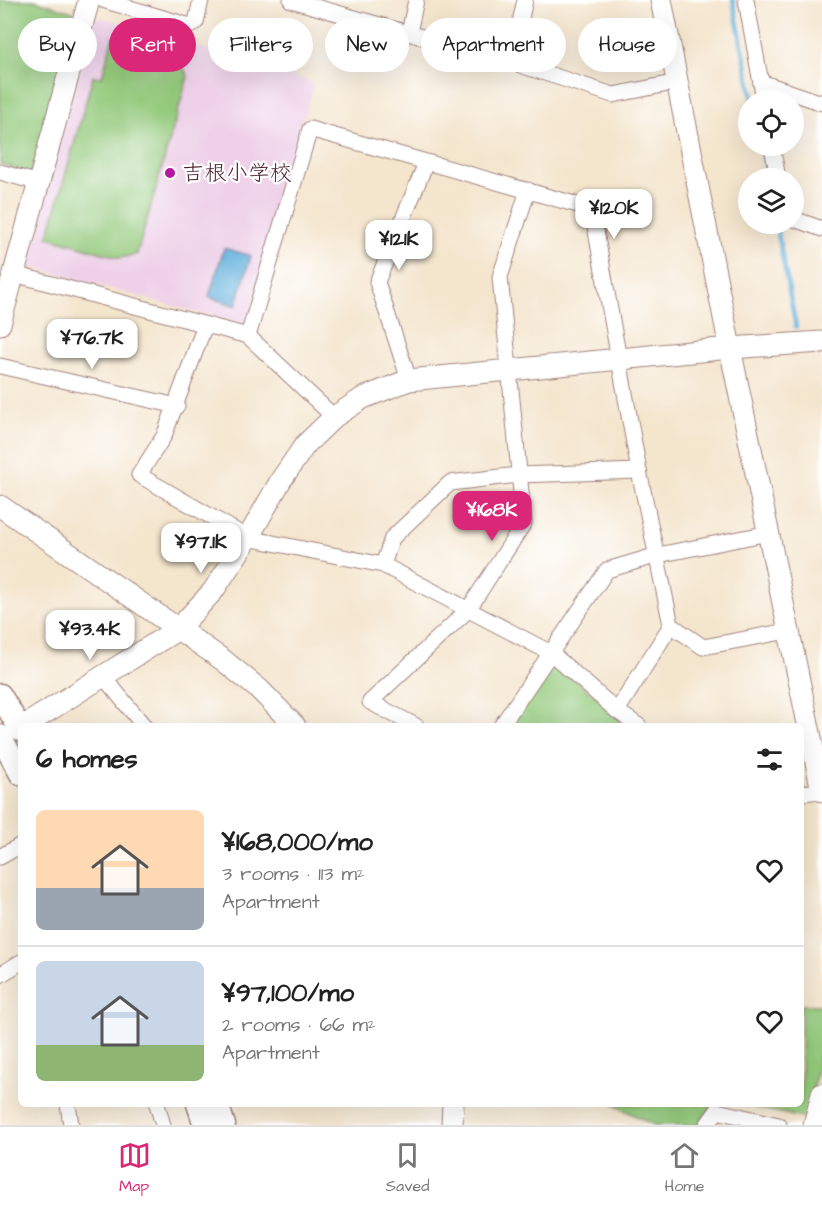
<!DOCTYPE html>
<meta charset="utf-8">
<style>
body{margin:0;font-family:"Architects Daughter","Klee One",sans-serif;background:#f2f2f2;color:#222;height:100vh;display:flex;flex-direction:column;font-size:22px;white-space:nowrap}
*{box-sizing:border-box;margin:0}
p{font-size:20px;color:#767676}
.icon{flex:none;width:33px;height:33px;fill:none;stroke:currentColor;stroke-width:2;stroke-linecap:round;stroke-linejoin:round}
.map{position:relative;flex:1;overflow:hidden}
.details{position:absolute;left:18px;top:723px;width:786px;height:384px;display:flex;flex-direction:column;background:#fff;border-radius:9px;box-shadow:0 6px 24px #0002}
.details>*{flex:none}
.banner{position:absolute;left:18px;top:18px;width:786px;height:54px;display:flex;gap:12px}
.fabs{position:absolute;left:738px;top:90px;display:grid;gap:12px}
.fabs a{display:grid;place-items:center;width:66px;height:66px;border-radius:50%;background:#fff;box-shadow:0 6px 24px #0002;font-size:30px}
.price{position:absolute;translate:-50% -51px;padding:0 14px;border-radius:12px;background:#fff;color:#222;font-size:20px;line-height:39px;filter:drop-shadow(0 2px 3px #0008)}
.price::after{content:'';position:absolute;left:50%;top:36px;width:18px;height:14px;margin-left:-9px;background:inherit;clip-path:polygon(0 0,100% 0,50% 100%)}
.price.current{background:#db2777;color:#fff}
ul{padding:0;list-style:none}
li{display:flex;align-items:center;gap:18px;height:150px;padding:0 18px}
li+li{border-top:2px solid #e0e0e0}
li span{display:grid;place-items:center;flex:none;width:168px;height:120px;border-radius:9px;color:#555}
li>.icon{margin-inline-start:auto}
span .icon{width:72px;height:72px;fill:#fffc;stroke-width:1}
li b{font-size:26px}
h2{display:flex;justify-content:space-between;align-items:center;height:72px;padding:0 18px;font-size:26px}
.pill{padding:0 21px;border-radius:27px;background:#fff;box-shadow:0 6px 24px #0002;font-size:21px;line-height:54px}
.pill.current{background:#db2777;color:#fff}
.tab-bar{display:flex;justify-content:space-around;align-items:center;height:84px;border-top:2px solid #e0e0e0;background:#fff;font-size:16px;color:#767676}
.tab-bar a{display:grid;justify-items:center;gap:3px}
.tab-bar .current{color:#db2777}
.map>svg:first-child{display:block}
.built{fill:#eed0e8}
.green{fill:#93c97a;stroke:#6e7452;stroke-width:1.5}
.water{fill:#64b1dd;stroke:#576884;stroke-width:1.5}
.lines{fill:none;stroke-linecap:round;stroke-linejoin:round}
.stream{stroke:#64b1dd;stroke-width:4.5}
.street-casing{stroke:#9f827c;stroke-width:17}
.secondary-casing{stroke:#9f827c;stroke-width:23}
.primary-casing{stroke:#9f827c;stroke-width:25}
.street{stroke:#fff;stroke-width:15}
.secondary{stroke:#fff;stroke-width:21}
.primary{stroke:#fff;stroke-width:22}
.poi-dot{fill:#b5179e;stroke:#fff;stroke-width:2}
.labels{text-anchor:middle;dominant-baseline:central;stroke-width:4.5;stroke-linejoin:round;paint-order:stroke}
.poi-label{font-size:22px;fill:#4a1f2b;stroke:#fff;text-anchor:start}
</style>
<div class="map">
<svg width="822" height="1125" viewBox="0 0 822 1125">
<rect width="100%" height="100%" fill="#fff"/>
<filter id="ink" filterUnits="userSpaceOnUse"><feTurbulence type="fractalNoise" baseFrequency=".0167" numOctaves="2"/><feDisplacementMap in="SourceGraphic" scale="12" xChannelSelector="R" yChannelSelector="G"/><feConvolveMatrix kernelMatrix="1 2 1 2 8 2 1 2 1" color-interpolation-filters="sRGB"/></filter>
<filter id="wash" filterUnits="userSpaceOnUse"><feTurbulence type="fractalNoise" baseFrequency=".008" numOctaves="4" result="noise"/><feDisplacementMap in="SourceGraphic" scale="24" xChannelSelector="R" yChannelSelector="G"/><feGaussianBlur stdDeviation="1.35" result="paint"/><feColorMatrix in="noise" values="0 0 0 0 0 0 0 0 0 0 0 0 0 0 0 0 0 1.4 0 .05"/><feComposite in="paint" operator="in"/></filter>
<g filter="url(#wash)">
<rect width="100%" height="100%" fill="#f4e5cd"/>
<polygon class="built" points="101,17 311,82 313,87 246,326 31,267 28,260 93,22"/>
<g class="green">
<polygon points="0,0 34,0 73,12 75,18 33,171 29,173 0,164"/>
<polygon points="113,36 176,54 188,76 137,254 120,258 48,237 93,76 102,77"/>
<polygon points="554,663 632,726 510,726 549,666"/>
<polygon points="801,1005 822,1005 822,1041 808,1119 738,1104 801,1104"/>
<polygon points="612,1104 714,1104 697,1125 654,1125"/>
</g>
<polygon class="water" points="224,248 251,256 236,306 209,297"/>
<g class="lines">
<g class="stream">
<polyline points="733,0 753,100"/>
<polyline points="761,146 768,178"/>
<polyline points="776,224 796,327"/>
</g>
</g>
</g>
<g filter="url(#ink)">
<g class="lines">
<g class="street-casing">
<g id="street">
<polyline points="103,0 190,26 196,22 201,0"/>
<polyline points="291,0 511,62 613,95 678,82"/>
<polyline points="746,0 764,100"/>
<polyline points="409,33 416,0"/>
<polyline points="511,62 525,0"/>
<polyline points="761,82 822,103"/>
<polyline points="772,146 778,178"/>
<polyline points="0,172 39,183"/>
<polyline points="794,219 822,229"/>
<polyline points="14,274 248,336 334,417"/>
<polyline points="205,325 164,436 139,475 248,538 383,565 551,653 617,711 639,726"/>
<polyline points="248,336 310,129 592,209 639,471 671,625 617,711"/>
<polyline points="0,366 177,406"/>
<polyline points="409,380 377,282 426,163"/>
<polyline points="383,565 392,538 450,483 518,475 639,471"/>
<polyline points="671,625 703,647 788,631"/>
<polyline points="103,676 144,726"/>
<polyline points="416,726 370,702 468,610 524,523 500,277 528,190"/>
<polyline points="501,726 607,570 658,555 769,533"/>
<polyline points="801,793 822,791"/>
<polyline points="0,857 21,845"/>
<polyline points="0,975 21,962"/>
<polyline points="68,1104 71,1125"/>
<polyline points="157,1104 163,1125"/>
<polyline points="707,1125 717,1111 779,1125"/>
</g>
</g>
<g class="secondary-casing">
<g id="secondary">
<polyline points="661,0 730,348 822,791"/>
<polyline points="0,324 89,0"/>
<polyline points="0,506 223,660 260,690 295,726"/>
<polyline points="24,726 178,629 213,591 248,538 281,480 305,445 334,417 363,398 409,380 730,348 822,342"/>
<polyline points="452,1125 453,1104"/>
<polyline points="814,1125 822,1094"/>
</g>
</g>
<g class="primary-casing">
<g id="primary">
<polyline points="0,695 21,730"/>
<polyline points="0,736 21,774"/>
<polyline points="198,1104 205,1125"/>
<polyline points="217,1104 224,1125"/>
</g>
</g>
<use href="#street" class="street"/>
<use href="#secondary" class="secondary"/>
<use href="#primary" class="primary"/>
</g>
</g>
<circle class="poi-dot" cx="170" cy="173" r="6"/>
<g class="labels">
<g class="poi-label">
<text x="182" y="173">吉根小学校</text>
</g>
</g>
</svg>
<div class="fabs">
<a><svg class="icon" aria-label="locate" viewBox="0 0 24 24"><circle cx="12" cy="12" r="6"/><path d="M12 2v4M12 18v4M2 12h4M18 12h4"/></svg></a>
<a><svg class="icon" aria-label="layers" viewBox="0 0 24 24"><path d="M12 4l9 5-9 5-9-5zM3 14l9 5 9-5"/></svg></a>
</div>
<b class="price" style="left:614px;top:240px">¥120K</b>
<b class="price" style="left:399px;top:271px">¥121K</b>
<b class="price" style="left:92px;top:370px">¥76.7K</b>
<b class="price current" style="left:492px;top:542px">¥168K</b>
<b class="price" style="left:201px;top:574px">¥97.1K</b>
<b class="price" style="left:90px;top:661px">¥93.4K</b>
<div class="banner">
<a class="pill">Buy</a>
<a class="pill current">Rent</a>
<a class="pill">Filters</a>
<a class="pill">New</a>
<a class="pill">Apartment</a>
<a class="pill">House</a>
</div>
<section class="details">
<h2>6 homes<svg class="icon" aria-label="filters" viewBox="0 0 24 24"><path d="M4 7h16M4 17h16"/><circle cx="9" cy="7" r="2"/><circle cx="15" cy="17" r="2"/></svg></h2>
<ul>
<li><span style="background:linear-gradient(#ffd9b3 65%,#9aa5b1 0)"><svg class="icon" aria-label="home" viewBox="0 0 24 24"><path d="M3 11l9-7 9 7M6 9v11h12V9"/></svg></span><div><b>¥168,000/mo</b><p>3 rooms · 113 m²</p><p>Apartment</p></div><svg class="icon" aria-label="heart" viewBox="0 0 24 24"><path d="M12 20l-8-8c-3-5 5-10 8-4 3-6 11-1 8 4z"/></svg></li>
<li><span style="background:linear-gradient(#c9d6e8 70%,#8fb573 0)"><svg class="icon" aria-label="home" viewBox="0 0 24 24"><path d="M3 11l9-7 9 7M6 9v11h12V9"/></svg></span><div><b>¥97,100/mo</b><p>2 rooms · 66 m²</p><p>Apartment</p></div><svg class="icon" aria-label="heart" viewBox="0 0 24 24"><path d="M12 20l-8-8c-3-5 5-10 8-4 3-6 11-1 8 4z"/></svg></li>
</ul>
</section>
</div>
<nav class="tab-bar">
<a class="current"><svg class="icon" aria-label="map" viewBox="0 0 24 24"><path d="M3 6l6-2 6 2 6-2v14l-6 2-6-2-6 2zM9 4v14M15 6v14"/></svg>Map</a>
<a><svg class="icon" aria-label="saved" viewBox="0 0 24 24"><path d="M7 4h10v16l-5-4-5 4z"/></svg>Saved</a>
<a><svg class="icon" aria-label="home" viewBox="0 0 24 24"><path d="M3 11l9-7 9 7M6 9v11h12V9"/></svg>Home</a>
</nav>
